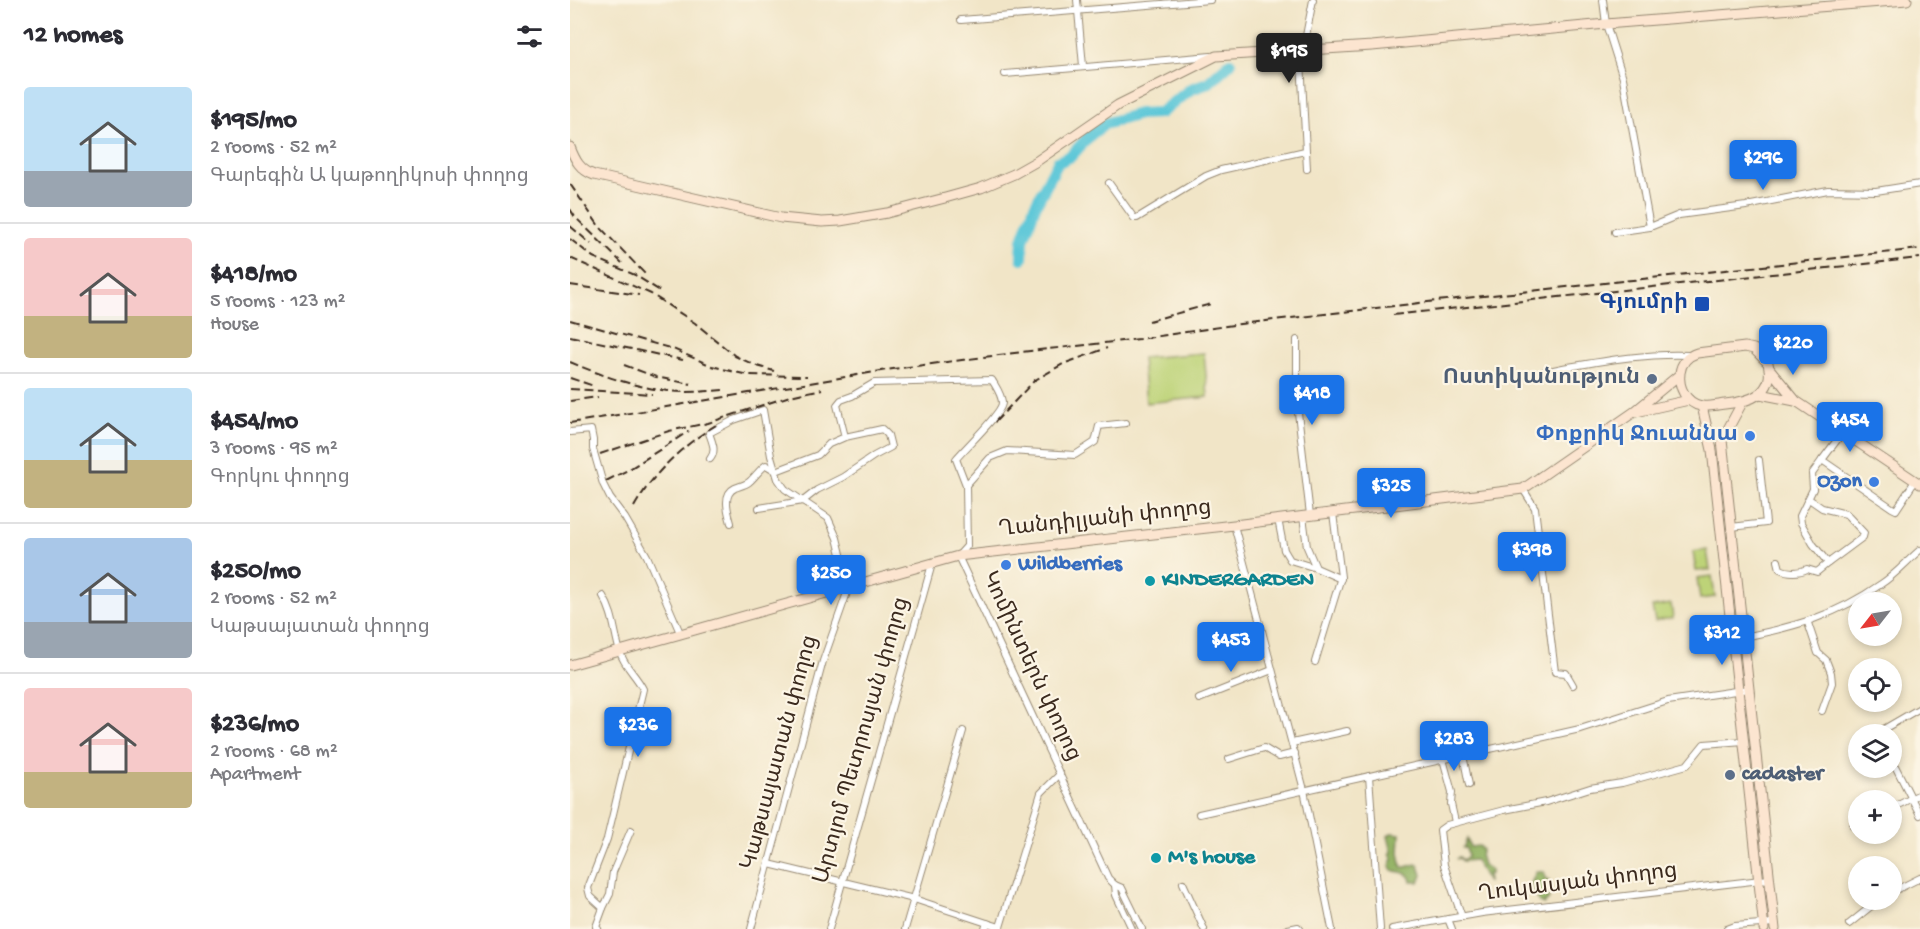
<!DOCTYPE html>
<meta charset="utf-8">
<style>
body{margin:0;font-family:"Gochi Hand","Noto Sans Armenian",sans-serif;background:#f2f2f3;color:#2b2b33;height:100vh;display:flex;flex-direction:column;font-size:22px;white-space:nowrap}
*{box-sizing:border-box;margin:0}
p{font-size:20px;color:#7c7c81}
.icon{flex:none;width:33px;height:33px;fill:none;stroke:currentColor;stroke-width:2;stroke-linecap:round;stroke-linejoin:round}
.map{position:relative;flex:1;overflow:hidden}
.panel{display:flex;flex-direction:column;background:#fff;width:570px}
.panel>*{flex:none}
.needle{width:39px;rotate:239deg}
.controls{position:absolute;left:1278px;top:592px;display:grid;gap:12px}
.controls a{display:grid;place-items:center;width:54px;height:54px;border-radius:50%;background:#fff;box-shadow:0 3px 9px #0003;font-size:30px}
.price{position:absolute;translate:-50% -51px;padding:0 14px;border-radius:6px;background:#1a73e8;color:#fff;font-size:20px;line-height:39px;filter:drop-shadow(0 2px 3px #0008)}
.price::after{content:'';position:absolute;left:50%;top:36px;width:18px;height:14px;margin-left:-9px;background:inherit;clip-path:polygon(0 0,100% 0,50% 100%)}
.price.on{background:#222;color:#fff}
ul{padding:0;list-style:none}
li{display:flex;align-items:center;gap:18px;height:150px;padding:0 24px}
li+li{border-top:2px solid #e1e1e2}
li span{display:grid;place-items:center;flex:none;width:168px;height:120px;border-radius:6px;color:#555}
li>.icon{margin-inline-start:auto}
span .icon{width:72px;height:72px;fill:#fffc;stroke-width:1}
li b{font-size:26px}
h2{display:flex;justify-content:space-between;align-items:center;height:72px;padding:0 24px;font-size:26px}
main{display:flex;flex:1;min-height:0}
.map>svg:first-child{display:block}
.green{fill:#bdd378;stroke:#7c7e4b;stroke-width:1.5}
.forest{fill:#96b568;stroke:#687043;stroke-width:1.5}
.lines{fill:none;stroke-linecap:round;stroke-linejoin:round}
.river{stroke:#5dc7d8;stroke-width:12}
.street-casing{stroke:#968872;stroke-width:8}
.secondary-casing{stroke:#968872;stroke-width:11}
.street{stroke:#fff;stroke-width:6}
.secondary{stroke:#fce5d0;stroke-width:9}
.rail{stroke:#3b2a1e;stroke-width:2;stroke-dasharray:9 4.5;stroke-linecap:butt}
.transit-dot{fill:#1a4fb4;stroke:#fcf5e5;stroke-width:2}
.service-dot{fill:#5c6f8a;stroke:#fcf5e5;stroke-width:2}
.shop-dot{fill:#3f7fe0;stroke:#fcf5e5;stroke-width:2}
.culture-dot{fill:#0f9aa8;stroke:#fcf5e5;stroke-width:2}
.labels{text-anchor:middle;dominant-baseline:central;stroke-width:4.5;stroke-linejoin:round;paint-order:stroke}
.transit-label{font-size:22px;font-weight:bold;fill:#164399;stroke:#fcf5e5;text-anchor:end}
.service-label{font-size:22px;font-weight:bold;fill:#4e5e75;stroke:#fcf5e5;text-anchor:end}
.shop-label{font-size:22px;font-weight:bold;fill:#366cbe;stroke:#fcf5e5;text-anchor:end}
.street-label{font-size:22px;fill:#3b2a1e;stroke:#fcf5e5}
.culture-label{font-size:22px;font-weight:bold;fill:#0d838f;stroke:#fcf5e5;text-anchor:start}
</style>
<main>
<section class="panel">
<h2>12 homes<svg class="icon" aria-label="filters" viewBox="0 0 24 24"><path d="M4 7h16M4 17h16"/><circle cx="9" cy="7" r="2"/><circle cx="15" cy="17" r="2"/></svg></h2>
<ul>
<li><span style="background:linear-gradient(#bfe0f5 70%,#9aa5b1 0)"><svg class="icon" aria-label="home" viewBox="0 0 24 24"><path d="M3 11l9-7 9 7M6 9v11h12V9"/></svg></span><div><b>$195/mo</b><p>2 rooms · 52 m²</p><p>Գարեգին Ա կաթողիկոսի փողոց</p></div></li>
<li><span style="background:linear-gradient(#f6c9c9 65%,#c2b280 0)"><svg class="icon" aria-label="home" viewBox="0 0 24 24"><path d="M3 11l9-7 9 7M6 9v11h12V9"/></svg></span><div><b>$418/mo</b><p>5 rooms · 123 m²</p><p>House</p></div></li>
<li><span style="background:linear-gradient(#bfe0f5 60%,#c2b280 0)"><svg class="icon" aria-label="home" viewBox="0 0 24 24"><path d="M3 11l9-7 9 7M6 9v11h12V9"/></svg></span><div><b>$454/mo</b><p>3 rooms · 95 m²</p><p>Գորկու փողոց</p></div></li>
<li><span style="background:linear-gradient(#a9c7e8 70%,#9aa5b1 0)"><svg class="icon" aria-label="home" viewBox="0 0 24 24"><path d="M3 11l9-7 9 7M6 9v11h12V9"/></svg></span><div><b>$250/mo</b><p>2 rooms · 52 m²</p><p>Կաթսայատան փողոց</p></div></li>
<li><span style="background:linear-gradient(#f6c9c9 70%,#c2b280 0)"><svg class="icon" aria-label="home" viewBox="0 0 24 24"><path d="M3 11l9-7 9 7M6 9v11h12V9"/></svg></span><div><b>$236/mo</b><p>2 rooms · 68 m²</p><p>Apartment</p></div></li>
</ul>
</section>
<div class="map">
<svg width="1350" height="929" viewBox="0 0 1350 929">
<rect width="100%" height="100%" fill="#fcf5e5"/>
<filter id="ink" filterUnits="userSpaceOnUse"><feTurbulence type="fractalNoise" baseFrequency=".0167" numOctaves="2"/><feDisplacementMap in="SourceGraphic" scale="12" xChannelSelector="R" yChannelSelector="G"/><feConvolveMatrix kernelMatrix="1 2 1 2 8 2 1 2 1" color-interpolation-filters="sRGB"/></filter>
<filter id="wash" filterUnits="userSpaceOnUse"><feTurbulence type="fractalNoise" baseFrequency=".008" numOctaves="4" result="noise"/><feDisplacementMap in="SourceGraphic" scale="24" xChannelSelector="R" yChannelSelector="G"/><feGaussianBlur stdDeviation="1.35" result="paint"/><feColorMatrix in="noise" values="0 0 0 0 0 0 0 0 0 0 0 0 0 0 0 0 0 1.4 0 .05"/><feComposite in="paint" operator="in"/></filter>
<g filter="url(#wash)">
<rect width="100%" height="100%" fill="#f1e5c7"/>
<g class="green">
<polygon points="634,353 638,397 576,403 572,358"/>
<polygon points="1137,550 1140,570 1126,571 1123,552"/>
<polygon points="1142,576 1145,597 1130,599 1127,578"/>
<polygon points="1101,604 1103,618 1085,621 1082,607"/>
</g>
<g class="forest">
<path d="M821 833 830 834 829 853 832 868 846 864 849 866 852 875 849 882H841C840 871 830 873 822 870L820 866 823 858 820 854 822 852 818 836Z"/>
<polygon points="897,839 900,847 909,846 912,850 910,855 913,865 921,871 920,874 917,874 918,883 905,860 893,861 889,858 886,859 889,857 893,860 898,856 896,848 893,848"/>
<polygon points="966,872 974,872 975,879 979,880 976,888 979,899 974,904 969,902 961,884"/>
</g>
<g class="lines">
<polyline class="river" points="452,258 453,240 465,206 488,162 501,156 520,135 534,124 569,114 590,113 621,89 638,83 660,63"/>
</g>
</g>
<g filter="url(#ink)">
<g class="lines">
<g class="street-casing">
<g id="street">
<polyline points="507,0 513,66"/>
<polyline points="1033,0 1036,24 1053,78 1080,227"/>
<polyline points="391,20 640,0"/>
<polyline points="435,74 641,56"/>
<polyline points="737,169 731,61 743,0"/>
<polyline points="539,183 564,218 567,218 636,176 651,170 735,151"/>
<polyline points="1045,232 1080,227 1109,215 1176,206 1258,190 1306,191 1350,184"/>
<polyline points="727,340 727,404 740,515"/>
<path d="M956 376C970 374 984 369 998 367 1038 360 1080 353 1120 355"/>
<polyline points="556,423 529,426 525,442 505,455 437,451 420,458 396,485 397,546 388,556 538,878 545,885 552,888 572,929"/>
<polyline points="0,432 21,430 23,440 23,449 33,484 40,498 55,518 77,556 111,635"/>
<polyline points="1273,432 1252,460 1322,508 1326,510 1345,481"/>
<path d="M140 459C147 451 142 442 139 433L164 420 193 410 201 456 208 479 215 489 258 518 267 538 279 587 253 661 181 929"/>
<polyline points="953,489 965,508 985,672 996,673 1003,685"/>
<polyline points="1239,499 1252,508 1276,514 1294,533 1293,537 1258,563"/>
<polyline points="189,508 233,501 247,490 273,477 304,456 321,447 318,435 312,429 275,437"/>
<polyline points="733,516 737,547 746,568 771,579"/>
<polyline points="708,519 714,550 720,560 746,568"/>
<path d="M161 523C158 512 152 494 165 488 170 486 175 485 179 482 185 477 189 470 196 465L206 471 248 455 259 444 275 437 267 405 271 400 282 396 304 383 422 380C426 387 432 395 432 403 432 413 395 448 386 459L396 485"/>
<polyline points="664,525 734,790 762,929"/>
<polyline points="1161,527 1196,523 1189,460"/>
<path d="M1208 561 1210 569C1218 573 1229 573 1237 569L1247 572 1258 563 1243 544 1231 523 1230 516 1243 489 1242 474 1252 460"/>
<polyline points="1238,623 1248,653 1256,660 1261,673 1262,683 1252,711"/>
<path d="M1173 637C1225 627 1267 615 1311 584 1325 575 1337 561 1350 550"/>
<polyline points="745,662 771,577 763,513"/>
<polyline points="629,699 702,670"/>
<polyline points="1309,735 1307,733 1350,708"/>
<polyline points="722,743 777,731"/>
<polyline points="893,755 899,785"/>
<polyline points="659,759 694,748 709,757 725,753"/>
<polyline points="873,759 882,792 881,804 885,822"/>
<polyline points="1322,760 1350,815"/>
<polyline points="799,776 810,929"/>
<polyline points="1322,808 1350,794"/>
<polyline points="629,814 1010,729 1098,701 1179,689"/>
<polyline points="1283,826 1288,823"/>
<polyline points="199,864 344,899 417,923"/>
<polyline points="613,883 634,929"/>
<polyline points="545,885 546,895 562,929"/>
<polyline points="1322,892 1350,878"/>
<polyline points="33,908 40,894 43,872 61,830"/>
<polyline points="892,917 874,865 870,830 877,825 934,810 976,802 1020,788 1052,783 1117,765 1134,744 1174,741"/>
<polyline points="878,919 882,929"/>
<polyline points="1279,924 1309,900"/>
<path d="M28 929 26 927 33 908 20 896 18 888 37 839 73 689C66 675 54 666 50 652 44 632 44 614 33 596"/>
<polyline points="259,929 362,564"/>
<polyline points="335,929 393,731"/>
<polyline points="415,929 417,923 430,927 471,793 490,774"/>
<polyline points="718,929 728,927 730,929"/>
<polyline points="822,929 912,913 1199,879"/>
<polyline points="1157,929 1165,926 1204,923"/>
</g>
</g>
<g class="secondary-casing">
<g id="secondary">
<path d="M0 147C5 160 10 170 24 175L211 218 252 222 270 221 317 213 375 198 411 188 444 174 467 161 548 105 646 56 802 46 1036 24 1337 0"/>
<path d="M1175 347 1184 349 1198 363C1206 394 1179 402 1155 404 1147 405 1138 407 1131 406 1116 403 1108 387 1110 373 1111 363 1118 356 1127 353Z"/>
<polyline points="1199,368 1226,401 1350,484"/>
<polyline points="1190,394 1225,401"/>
<polyline points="1172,403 1152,440 1205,929"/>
<polyline points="1132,406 1142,450 1194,929"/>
<polyline points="1066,412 1119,400"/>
<polyline points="0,665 388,556 664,525 953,489 1064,412 1109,375"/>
</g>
</g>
<use href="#street" class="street"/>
<use href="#secondary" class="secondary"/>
<g class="rail">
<polyline points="0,184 29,226 77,276"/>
<polyline points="0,209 5,217 52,263"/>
<polyline points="0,226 21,244"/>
<polyline points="0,239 23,257 65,275 90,291"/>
<polyline points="0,258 81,294 125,323 165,356 187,366 204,371"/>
<polyline points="0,285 69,295"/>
<polyline points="823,315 1350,258"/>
<polyline points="0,320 103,349 142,366 161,371 178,375 237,376"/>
<polyline points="579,321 641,304"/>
<polyline points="0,336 113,360"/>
<path d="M0 362C35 377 78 392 117 392 129 392 142 391 154 390"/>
<polyline points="54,365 86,377 121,384"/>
<polyline points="0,378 24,386"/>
<polyline points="0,389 82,394"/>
<polyline points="0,401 28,397"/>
<polyline points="425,422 465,380 493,364 537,348"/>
<polyline points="0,423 323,369 452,352 569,339 670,324 858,302 1350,249"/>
<polyline points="30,454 99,431 138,423 220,396 252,389"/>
<polyline points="36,481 58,470 119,431"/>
<path d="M64 507C84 472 112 446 146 425"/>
</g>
</g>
</g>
<rect class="transit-dot" x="1124" y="296" width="16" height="16" rx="3"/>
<g class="service-dot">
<circle cx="1082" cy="379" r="6"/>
<circle cx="1160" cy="775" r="6"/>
</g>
<g class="shop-dot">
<circle cx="1180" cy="436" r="6"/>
<circle cx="1304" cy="482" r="6"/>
<circle cx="436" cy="565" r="6"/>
</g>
<g class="culture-dot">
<circle cx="580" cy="581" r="6"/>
<circle cx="586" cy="858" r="6"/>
</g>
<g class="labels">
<g class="transit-label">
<text x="1118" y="304">Գյումրի</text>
</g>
<g class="service-label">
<text x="1070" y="379">Ոստիկանություն</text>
<text x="1172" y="775" text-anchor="start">cadaster</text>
</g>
<g class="shop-label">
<text x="1168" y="436">Փոքրիկ Ջուաննա</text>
<text x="1292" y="482">Ozon</text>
<text x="448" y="565" text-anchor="start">Wildberries</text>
</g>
<g class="street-label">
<text transform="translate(535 520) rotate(-6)">Ղանդիլյանի փողոց</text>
<text transform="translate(460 667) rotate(65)">Կոմինտերն փողոց</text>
<text transform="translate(293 741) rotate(-74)">Արտյոմ Պետրոսյան փողոց</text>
<text transform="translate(211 753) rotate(-75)">Կաթսայատան փողոց</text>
<text transform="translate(1008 884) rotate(-7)">Ղուկասյան փողոց</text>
</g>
<g class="culture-label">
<text x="592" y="581">KINDERGARDEN</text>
<text x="598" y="858">M's house</text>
</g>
</g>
</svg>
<div class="controls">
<a><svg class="needle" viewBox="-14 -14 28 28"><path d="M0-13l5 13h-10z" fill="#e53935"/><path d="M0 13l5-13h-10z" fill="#7c7c81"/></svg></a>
<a><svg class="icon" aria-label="locate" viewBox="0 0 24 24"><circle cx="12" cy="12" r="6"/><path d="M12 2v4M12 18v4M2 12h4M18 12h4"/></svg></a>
<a><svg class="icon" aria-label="layers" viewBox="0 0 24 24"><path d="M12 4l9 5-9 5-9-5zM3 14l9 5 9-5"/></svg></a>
<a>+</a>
<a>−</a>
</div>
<b class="price on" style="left:719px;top:84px">$195</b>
<b class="price" style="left:1193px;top:191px">$296</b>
<b class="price" style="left:1223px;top:376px">$220</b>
<b class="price" style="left:742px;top:426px">$418</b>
<b class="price" style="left:1280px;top:453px">$454</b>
<b class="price" style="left:821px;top:519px">$325</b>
<b class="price" style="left:962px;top:583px">$398</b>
<b class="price" style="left:261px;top:606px">$250</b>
<b class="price" style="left:1152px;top:666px">$312</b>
<b class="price" style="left:661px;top:673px">$453</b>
<b class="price" style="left:68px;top:758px">$236</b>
<b class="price" style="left:884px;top:772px">$283</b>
</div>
</main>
